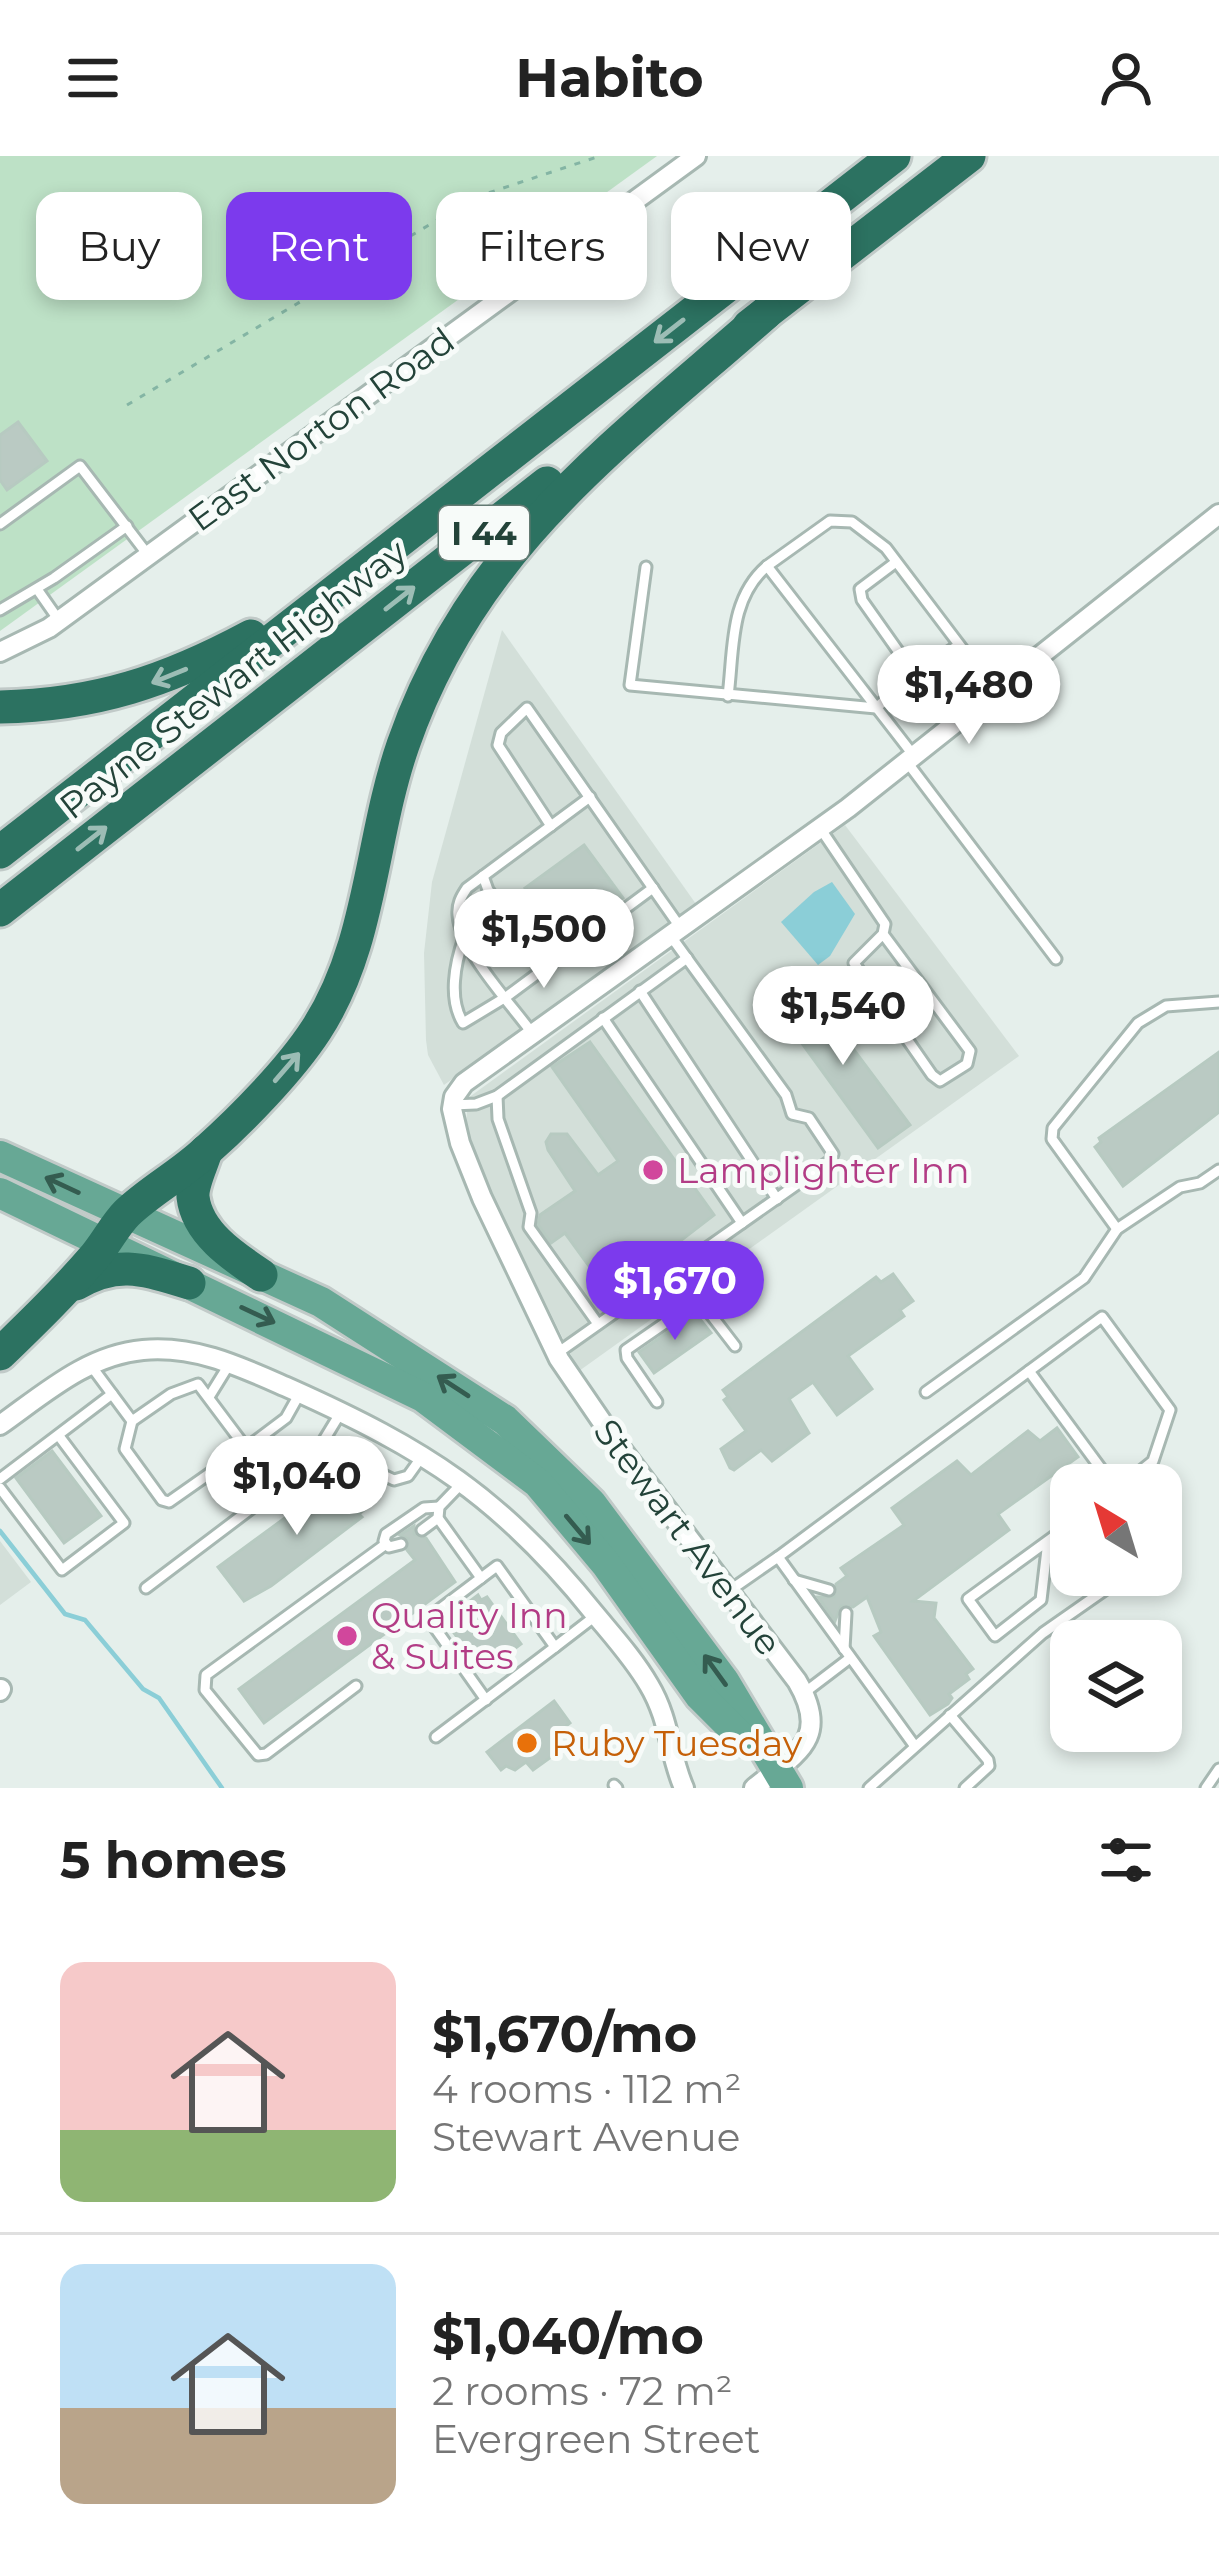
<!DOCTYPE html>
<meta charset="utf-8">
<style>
body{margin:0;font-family:Montserrat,sans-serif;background:#f2f2f2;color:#222;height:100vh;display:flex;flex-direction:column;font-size:45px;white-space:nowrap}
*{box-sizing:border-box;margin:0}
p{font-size:39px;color:#767676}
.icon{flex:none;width:66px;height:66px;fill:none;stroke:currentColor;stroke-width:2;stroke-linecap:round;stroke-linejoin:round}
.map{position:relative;height:1632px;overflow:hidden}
.sheet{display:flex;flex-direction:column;background:#fff;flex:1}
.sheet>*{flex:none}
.hud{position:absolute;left:36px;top:36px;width:1149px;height:108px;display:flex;gap:24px}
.needle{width:78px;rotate:322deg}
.tools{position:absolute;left:1050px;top:1308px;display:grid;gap:24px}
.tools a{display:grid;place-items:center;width:132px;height:132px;border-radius:24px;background:#fff;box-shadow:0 6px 18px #0003;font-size:60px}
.price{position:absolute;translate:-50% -102px;padding:0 27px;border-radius:42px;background:#fff;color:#222;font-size:39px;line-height:78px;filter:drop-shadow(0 3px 6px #0008)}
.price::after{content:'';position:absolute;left:50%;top:72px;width:36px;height:27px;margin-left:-18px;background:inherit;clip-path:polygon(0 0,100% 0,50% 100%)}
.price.selected{background:#7c3aed;color:#fff}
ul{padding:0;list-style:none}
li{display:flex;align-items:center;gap:36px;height:300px;padding:0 60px}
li+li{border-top:3px solid #e0e0e0}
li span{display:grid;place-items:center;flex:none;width:336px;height:240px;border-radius:24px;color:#555}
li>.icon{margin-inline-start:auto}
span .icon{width:144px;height:144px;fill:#fffc;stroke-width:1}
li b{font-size:51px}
h2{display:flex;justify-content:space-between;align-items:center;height:144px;padding:0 60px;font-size:51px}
.tag{padding:0 42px;border-radius:24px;background:#fff;box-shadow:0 6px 18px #0003;font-size:42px;line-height:108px}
.tag.selected{background:#7c3aed;color:#fff}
header{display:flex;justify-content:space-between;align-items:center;height:156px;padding:0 60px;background:#fff;font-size:54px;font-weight:700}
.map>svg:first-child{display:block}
.built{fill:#d3dfd9}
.green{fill:#bde1c6}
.water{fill:#8bced7}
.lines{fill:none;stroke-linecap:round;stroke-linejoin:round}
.stream{stroke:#8bced7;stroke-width:4.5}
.building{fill:#bacac3;stroke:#b7cac1;stroke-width:3}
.service-casing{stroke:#a7b8b2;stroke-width:15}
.minor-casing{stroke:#a7b8b2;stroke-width:24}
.primary-casing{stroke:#c1cac8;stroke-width:36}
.motorway-casing{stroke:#c1cac8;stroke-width:39}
.path{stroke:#84b5a4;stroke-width:3;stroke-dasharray:6 9;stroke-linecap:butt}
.service{stroke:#fff;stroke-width:9}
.minor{stroke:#fff;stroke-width:18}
.primary{stroke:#67a895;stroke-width:30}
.motorway{stroke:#2c7261;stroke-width:33}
.oneway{stroke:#9cbdb5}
.oneway2{stroke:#345c50}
.hotel-dot{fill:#d1479c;stroke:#f7fbf9;stroke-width:4.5}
.food-dot{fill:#e8710a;stroke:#f7fbf9;stroke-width:4.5}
.labels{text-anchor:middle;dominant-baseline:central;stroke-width:10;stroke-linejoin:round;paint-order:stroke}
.shield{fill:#f7fbf9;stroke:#637a73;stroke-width:3}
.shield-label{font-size:33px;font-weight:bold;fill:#234339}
.street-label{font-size:36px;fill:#234339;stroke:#f7fbf9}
.hotel-label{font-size:36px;fill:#b23c85;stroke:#f7fbf9;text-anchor:start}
.food-label{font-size:36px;fill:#c56008;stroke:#f7fbf9;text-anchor:start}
</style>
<header><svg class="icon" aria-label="menu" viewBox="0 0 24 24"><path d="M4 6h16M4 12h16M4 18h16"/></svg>Habito<svg class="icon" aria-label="person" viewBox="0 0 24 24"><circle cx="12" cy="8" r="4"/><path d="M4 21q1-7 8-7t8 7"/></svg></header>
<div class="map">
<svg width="1219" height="1632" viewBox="0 0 1219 1632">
<rect width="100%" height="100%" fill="#e5efeb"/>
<g class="built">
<polygon points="502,474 696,748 444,929 428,899 426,884 424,797 432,726"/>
<polygon points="845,669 1019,900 579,1215 481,1016 466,969 468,942"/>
<polygon points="0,1385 31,1426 0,1449"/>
</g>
<polygon class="green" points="0,0 657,0 0,475"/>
<polygon class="water" points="832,726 855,758 830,800 818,809 781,766 814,736"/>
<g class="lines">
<polyline class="stream" points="0,1375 65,1458 85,1464 143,1533 159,1542 222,1632"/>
</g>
<g class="building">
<polygon points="18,266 47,305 7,334 0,324 0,279"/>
<polygon points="584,689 623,742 564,785 525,732"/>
<polygon points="807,831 910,969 878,992 777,853"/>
<polygon points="590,886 714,1059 610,1139 565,1077 551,1087 538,1069 540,1059 575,1035 548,994 546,986 551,978 567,978 598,1019 618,1005 552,911"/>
<polygon points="1219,896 1219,956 1123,1030 1095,991 1101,986 1099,982"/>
<polygon points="893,1118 913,1145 900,1154 904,1160 848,1200 872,1233 837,1259 813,1226 789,1243 809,1277 772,1305 761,1294 734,1314 730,1312 721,1293 746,1275 724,1244 728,1241 723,1234 876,1121 881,1126"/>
<polygon points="695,1157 711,1177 654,1217 639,1196"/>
<polygon points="1057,1272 1078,1301 998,1358 1009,1374 913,1445 936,1447 934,1462 973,1513 966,1518 969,1523 949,1538 952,1542 948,1548 930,1559 874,1480 881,1476 867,1441 853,1451 841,1450 835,1465 818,1441 834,1441 836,1428 847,1420 841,1412 904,1369 892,1352 957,1305 971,1319 1028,1275 1040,1285"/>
<polygon points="52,1295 101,1360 64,1387 16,1322"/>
<polygon points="363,1319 378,1335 359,1348 364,1354 359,1358 362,1361 271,1430 244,1445 218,1411 334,1326 343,1325 347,1331"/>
<polygon points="414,1370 414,1378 426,1382 455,1426 264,1567 239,1533 415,1404 407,1394 408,1383 400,1379"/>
<polygon points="478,1439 481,1444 487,1441 521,1488 483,1516 448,1469 453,1466 449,1461"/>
<polygon points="554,1545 570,1567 552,1581 561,1594 533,1614 526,1606 515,1614 506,1610 501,1614 487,1596"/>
</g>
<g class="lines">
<g class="service-casing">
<g id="service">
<polyline points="0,368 80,310 148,399"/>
<polyline points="896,406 860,433 862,444 910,512 921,513 959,489"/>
<polyline points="767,410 830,365 852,366 886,392 995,536"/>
<polyline points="646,411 630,529 876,552 921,513"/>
<polyline points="37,433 58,463"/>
<polyline points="0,454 54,422 127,370"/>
<path d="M728 540C734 493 729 443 767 410L914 600"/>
<polyline points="907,606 1056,803"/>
<polyline points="551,670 498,589 501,577 527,552 680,771"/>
<polyline points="820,672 885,768 883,778 854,807 932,919 940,925 967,908 970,895 883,778"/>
<polyline points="483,720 488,734 545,812"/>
<path d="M464 782C455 807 448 843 463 867L506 841 653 732"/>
<polyline points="640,835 777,1043"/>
<polyline points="603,862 742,1067"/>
<path d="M532 877C511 848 460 794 458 759 457 748 461 741 467 732L590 641"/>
<polyline points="497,940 498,963 531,1057 529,1071 598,1168"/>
<polyline points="452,949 476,948 497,940 687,802"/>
<polyline points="1117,1073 1052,983 1053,972 1138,867 1166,850 1219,846"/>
<polyline points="556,1198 830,1005 833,998 809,962 792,958 786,939 670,779"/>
<polyline points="92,1211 132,1265 171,1238 198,1228 246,1292 286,1262 300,1237"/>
<polyline points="1029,1215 1113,1329"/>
<polyline points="926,1236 1084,1122 1117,1073 1180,1031 1200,1027 1219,1014"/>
<polyline points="209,1241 230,1207"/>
<polyline points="657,1246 627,1202 626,1194 694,1147 705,1151 735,1190"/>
<polyline points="341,1256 324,1284 330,1294 394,1324 408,1320 423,1299"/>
<polyline points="132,1265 125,1293 162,1344 169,1346 246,1292"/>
<polyline points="0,1323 112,1238"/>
<polyline points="463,1326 439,1351 438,1362 481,1422 497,1410 555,1491 594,1461"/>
<polyline points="0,1332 62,1414 124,1367 59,1280"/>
<polyline points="422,1374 438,1362"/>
<polyline points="1048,1385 1041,1444 995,1480 968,1443 1071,1368"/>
<polyline points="401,1388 389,1391 384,1385 386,1378 424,1352 439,1351"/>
<polyline points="1161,1391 1161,1395"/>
<polyline points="778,1401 1102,1161 1170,1254 1153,1305 1123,1329"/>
<polyline points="481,1422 428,1462 486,1544"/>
<polyline points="794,1424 829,1434"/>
<polyline points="146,1432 281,1330 325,1290"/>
<polyline points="729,1435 778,1401 914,1589"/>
<polyline points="844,1493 846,1457"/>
<polyline points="356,1530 266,1598 258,1599 205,1534 206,1519 386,1388"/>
<polyline points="804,1537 850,1502"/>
<polyline points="950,1559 988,1604 989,1610 965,1632"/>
<polyline points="436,1581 555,1491"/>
<polyline points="614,1629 617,1632"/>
<polyline points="869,1632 1043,1477 1126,1419"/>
<polyline points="1206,1632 1219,1613"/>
</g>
</g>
<g class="minor-casing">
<g id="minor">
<polyline points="0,496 49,472 696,0"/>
<path d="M0 1269C44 1238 87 1199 143 1194 197 1189 243 1212 291 1233 425 1293 501 1341 594 1457 613 1480 634 1503 649 1529 670 1564 669 1598 684 1632"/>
<polyline points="0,1535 1,1533"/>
<path d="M754 1632C797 1597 831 1583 797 1525L613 1282 559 1203 482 1042 460 987 452 953 454 941 464 927 848 652 1219 358"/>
</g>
</g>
<g class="primary-casing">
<g id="primary">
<polyline points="0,1000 321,1146 505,1264 591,1347 724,1525 788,1632"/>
<polyline points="0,1037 423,1241 538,1327 606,1408 700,1540 745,1585"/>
</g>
</g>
<g class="motorway-casing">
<g id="motorway">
<polyline points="749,170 969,0"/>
<path d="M0 551C96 549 167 525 251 480"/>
<polyline points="0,696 894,0"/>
<polyline points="0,754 547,327"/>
<path d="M206 995C202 1009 192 1028 193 1041 197 1077 234 1101 261 1119"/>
<path d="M76 1128C119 1103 145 1114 189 1127"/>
<path d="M0 1198C33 1166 65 1135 95 1100 106 1087 115 1069 127 1057 151 1034 182 1018 206 995 242 963 290 914 316 874 372 788 370 684 403 589 472 390 615 290 766 157"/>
</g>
</g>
<polyline class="path" points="127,249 476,41 600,0"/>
<use href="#service" class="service"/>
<use href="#minor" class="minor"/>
<use href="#primary" class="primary"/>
<use href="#motorway" class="motorway"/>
</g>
<defs><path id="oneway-shaft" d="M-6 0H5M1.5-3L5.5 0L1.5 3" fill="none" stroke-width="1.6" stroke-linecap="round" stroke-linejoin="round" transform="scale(3)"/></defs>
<g class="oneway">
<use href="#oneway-shaft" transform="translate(669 175) rotate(142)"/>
<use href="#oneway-shaft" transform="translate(400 442) rotate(-38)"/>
<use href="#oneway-shaft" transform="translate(169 520) rotate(158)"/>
<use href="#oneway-shaft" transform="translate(92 682) rotate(-38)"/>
<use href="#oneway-shaft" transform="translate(287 911) rotate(-49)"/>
</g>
<g class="oneway2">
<use href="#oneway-shaft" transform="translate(62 1029) rotate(-155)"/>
<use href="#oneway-shaft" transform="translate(258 1159) rotate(25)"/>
<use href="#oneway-shaft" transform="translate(453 1230) rotate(-147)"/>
<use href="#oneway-shaft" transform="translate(578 1374) rotate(50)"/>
<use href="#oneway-shaft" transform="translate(715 1514) rotate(-126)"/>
</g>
<g class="hotel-dot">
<circle cx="653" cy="1014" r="12"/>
<circle cx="347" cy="1480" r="12"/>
</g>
<circle class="food-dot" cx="527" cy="1587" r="12"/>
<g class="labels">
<rect class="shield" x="439" y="350" width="90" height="54" rx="9"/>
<g class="shield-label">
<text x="484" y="377">I 44</text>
</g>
<g class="street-label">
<text transform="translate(321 273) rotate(-36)">East Norton Road</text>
<text transform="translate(233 523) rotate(-38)">Payne Stewart Highway</text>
<text transform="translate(688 1381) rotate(53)">Stewart Avenue</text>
</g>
<g class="hotel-label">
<text x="677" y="1014">Lamplighter Inn</text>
<text x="371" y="1459">Quality Inn<tspan x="371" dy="41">&amp; Suites</tspan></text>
</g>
<g class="food-label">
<text x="551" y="1587">Ruby Tuesday</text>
</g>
</g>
</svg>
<div class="tools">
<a><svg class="needle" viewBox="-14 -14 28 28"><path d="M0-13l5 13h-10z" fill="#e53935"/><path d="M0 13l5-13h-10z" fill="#767676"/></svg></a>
<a><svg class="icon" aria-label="layers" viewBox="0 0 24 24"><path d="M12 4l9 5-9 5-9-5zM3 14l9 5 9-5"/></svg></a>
</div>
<b class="price" style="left:969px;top:591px">$1,480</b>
<b class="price" style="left:544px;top:835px">$1,500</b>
<b class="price" style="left:843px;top:912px">$1,540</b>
<b class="price selected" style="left:675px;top:1187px">$1,670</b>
<b class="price" style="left:297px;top:1382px">$1,040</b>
<div class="hud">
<a class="tag">Buy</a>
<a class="tag selected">Rent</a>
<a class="tag">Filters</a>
<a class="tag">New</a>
</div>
</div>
<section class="sheet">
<h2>5 homes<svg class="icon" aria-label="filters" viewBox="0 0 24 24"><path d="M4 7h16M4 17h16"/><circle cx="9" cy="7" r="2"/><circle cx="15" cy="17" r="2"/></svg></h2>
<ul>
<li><span style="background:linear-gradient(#f6c9c9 70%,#8fb573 0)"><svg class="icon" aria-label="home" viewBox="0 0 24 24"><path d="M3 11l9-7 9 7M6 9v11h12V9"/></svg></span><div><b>$1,670/mo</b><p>4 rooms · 112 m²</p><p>Stewart Avenue</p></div></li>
<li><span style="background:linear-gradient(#bfe0f5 60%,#b9a48a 0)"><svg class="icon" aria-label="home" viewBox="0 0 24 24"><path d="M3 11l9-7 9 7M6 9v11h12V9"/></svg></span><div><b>$1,040/mo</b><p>2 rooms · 72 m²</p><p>Evergreen Street</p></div></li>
</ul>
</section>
